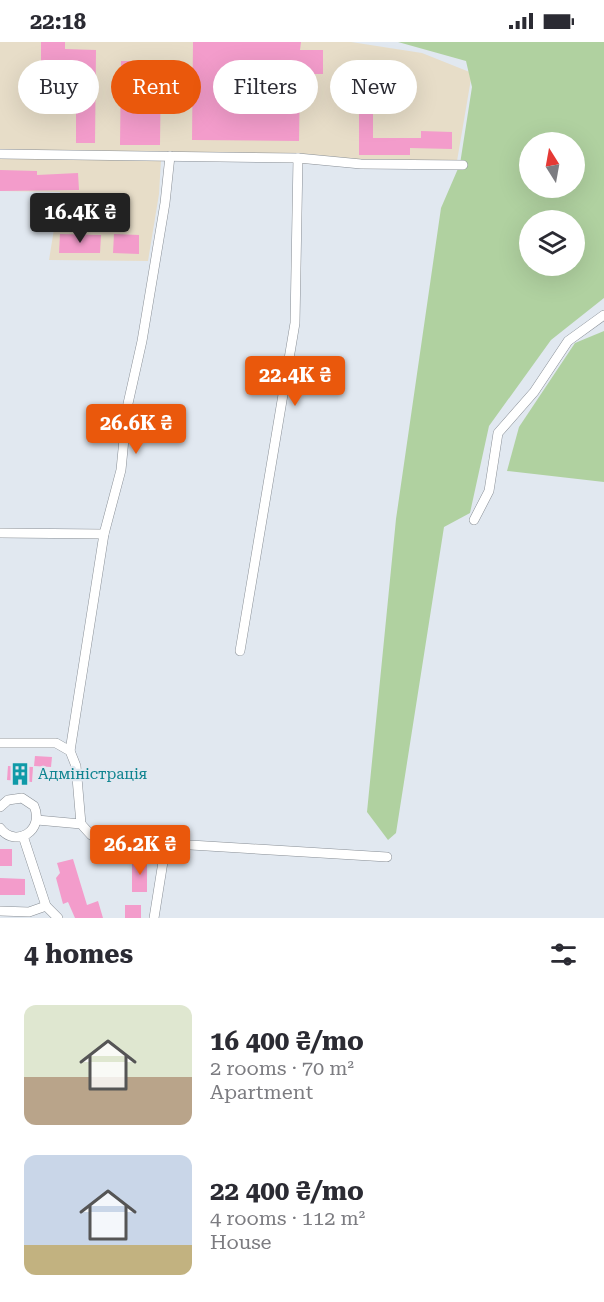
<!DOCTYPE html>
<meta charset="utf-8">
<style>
body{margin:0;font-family:"Roboto Serif",serif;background:#f7f7f7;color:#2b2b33;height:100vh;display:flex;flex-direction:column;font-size:22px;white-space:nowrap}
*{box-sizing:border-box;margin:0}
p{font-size:20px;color:#7c7c81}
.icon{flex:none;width:33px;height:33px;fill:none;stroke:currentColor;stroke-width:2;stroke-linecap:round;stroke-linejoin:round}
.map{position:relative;height:876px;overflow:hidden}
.drawer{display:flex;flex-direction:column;background:#fff;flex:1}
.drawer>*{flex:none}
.hud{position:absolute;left:18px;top:18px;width:568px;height:54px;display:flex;gap:12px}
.needle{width:39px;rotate:349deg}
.controls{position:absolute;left:519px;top:90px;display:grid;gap:12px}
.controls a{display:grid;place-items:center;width:66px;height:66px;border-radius:50%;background:#fff;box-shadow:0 6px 24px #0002;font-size:30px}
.price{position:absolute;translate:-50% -51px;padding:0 14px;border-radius:6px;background:#ea580c;color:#fff;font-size:20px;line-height:39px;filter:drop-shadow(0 2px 3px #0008)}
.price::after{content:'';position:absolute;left:50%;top:36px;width:18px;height:14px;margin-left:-9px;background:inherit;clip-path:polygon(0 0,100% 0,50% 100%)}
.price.on{background:#222;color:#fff}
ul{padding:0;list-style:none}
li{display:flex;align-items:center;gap:18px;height:150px;padding:0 24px}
li span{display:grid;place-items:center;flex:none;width:168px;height:120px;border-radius:12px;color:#555}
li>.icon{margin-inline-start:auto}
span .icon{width:72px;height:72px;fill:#fffc;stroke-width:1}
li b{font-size:26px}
h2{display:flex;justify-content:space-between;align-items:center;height:72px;padding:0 24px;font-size:26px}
.pill{padding:0 21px;border-radius:27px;background:#fff;box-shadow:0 6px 24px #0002;font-size:21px;line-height:54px}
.pill.on{background:#ea580c;color:#fff}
.status{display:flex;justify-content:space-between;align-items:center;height:42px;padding:0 30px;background:#fff;direction:ltr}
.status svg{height:16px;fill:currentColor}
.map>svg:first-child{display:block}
.industrial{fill:#e7ddc8}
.green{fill:#b0d1a0;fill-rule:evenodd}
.building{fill:#f39ccb}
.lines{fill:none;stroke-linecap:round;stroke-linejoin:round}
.minor-casing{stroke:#888e95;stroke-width:10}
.minor{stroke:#fff;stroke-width:9}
.labels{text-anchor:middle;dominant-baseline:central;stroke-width:4.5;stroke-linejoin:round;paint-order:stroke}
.culture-label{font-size:15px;fill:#0d838f;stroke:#e1e8f0;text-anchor:start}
</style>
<div class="status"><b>22:18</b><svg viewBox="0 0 49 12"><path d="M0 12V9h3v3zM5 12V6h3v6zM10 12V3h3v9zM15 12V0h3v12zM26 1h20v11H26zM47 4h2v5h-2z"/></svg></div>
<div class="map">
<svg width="604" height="876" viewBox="0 0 604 876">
<rect width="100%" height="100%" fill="#e1e8f0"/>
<polygon class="industrial" points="0,0 351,0 422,11 472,31 457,119 358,119 355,125 284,120 161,118 159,152 148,219 49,218 60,150 0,149"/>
<g class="green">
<path d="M398 0H604V256L551 298 489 384 470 471 444 485 396 791 388 798 367 770 396 477 441 166 460 122 472 45 466 19ZM530 100H574V146H530ZM530 178H574V224H530Z"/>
<polygon points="604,289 604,440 507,429 519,385 575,301"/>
</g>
<g class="building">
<polygon points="41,0 65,0 65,7 96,8 95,101 76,101 76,62 58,62 58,65 48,65 48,62 41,62"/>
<polygon points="193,0 301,0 300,8 323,8 323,32 300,32 299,99 192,98"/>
<polygon points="121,19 161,19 160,103 120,103"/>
<polygon points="359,60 373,60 373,96 421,96 421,89 452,90 452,107 410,106 410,113 359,113"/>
<polygon points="0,128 37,129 37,133 78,131 79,148 0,149"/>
<polygon points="60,192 101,193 100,211 59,211"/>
<polygon points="114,192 139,193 139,212 113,211"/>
<polygon points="35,714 52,715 51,725 34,724"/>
<polygon points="8,724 33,725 32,740 7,738"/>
<rect x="0" y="807" width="12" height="17"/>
<polygon points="73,817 87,863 98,859 103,876 75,876 68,860 63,862 56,836 60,831 57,821"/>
<rect x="132" y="818" width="15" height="32"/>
<polygon points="0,836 25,837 25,853 0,853"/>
<rect x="125" y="863" width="16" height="13"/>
</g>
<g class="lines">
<g class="minor-casing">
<g id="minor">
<polyline points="0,112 298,116 361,122 463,123"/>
<polyline points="474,478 489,449 498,391 534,350 568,299 604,273"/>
<polyline points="0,491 104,492"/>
<polyline points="240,609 295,281 298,116"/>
<polyline points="0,701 56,701 70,709 76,724 81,782"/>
<polyline points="70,709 104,492 121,428 127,366 142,299 165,161 170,114"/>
<path d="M0 765 8 758 22 756 34 764C45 788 16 807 0 786"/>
<polyline points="37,778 81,782 91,793 109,798 387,815"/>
<polyline points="23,794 46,864 58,876"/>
<polyline points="0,869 29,870 46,864"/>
<polyline points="154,876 166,801"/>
</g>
</g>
<use href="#minor" class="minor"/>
</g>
<defs>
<g id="building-bare" transform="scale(1.8)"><path d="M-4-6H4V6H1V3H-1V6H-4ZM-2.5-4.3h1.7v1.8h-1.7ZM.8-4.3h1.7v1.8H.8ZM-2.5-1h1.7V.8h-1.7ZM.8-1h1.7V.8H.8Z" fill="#0f9aa8" stroke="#e1e8f0" stroke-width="2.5" paint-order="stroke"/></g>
</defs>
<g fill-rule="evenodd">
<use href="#building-bare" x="20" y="732"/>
</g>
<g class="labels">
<g class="culture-label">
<text x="38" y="732">Адміністрація</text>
</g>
</g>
</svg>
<div class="controls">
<a><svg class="needle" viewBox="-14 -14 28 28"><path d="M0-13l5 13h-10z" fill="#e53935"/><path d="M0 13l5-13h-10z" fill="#7c7c81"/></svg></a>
<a><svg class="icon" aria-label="layers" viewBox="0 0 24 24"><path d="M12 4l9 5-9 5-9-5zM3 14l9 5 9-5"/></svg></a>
</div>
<b class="price on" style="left:80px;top:202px">16.4K ₴</b>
<b class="price" style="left:295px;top:365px">22.4K ₴</b>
<b class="price" style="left:136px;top:413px">26.6K ₴</b>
<b class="price" style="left:140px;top:834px">26.2K ₴</b>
<div class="hud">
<a class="pill">Buy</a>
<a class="pill on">Rent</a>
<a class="pill">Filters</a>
<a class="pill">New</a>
</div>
</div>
<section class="drawer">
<h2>4 homes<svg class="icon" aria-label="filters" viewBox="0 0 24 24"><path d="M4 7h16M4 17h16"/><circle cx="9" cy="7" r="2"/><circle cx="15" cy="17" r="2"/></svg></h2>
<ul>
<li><span style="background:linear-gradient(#dfe7d0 60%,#b9a48a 0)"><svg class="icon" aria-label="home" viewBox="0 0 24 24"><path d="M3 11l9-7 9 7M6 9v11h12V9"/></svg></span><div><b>16 400 ₴/mo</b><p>2 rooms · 70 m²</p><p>Apartment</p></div></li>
<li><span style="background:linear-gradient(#c9d6e8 75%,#c2b280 0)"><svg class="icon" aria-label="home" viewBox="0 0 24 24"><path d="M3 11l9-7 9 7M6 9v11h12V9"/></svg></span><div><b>22 400 ₴/mo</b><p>4 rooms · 112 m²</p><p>House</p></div></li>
</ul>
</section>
